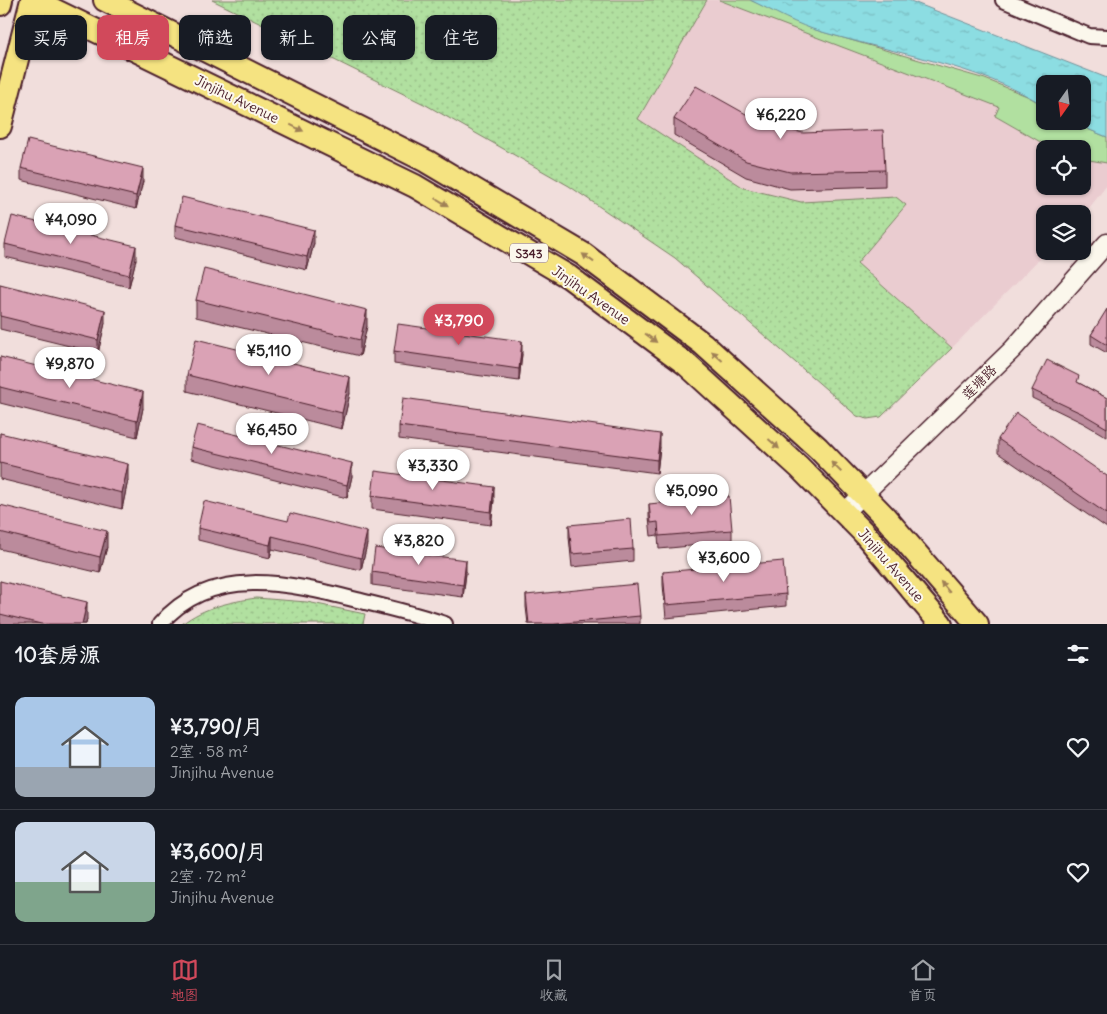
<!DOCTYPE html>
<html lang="zh">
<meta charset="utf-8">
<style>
body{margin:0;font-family:Delius,"LXGW WenKai TC",sans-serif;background:#20242c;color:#f1f3f6;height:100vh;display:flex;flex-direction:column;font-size:19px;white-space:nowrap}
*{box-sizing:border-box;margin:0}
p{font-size:16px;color:#9ea1a6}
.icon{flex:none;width:28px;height:28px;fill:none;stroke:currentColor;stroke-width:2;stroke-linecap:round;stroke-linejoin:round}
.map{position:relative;height:624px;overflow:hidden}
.sheet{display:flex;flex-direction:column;background:#171b24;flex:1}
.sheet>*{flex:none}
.hud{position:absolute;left:15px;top:15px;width:500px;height:45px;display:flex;gap:10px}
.needle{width:32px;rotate:194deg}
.tools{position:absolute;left:1036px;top:75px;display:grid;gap:10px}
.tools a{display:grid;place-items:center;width:55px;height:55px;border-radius:10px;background:#171b24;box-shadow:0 1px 4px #0004;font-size:25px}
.price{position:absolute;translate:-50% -42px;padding:0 11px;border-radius:18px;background:#fff;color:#222;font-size:16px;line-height:32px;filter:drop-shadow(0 1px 2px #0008)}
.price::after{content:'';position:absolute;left:50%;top:30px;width:15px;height:11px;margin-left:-8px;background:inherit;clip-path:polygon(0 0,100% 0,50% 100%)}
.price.current{background:#d1495b;color:#fff}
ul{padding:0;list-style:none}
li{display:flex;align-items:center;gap:15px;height:125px;padding:0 15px}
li+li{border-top:1px solid #363941}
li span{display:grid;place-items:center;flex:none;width:140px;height:100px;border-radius:10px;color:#555}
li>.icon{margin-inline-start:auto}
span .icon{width:60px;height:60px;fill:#fffc;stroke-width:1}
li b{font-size:21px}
h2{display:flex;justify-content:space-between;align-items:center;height:60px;padding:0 15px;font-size:21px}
.chip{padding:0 18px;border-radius:10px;background:#171b24;box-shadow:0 1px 4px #0004;font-size:18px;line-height:45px}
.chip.current{background:#d1495b;color:#fff}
.tab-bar{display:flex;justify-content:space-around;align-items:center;height:70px;border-top:1px solid #363941;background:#171b24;font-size:14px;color:#9ea1a6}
.tab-bar a{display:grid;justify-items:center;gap:2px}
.tab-bar .current{color:#d1495b}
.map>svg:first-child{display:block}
.built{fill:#eaccd0}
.grass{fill:#b1e0a0;stroke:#7e8066}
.park{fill:url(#park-dots);stroke:#7e8066}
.water{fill:url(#water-ripples);stroke:#729199}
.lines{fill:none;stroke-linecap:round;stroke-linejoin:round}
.minor-casing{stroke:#4a1f2b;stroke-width:18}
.tertiary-casing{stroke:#4a1f2b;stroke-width:21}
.primary-casing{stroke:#4a1f2b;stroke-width:26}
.minor{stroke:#fbf7ec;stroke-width:14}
.tertiary{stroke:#fbf7ec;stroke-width:18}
.primary{stroke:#f5e381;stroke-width:22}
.wall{fill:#bb8b9c;stroke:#4a1f2b}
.shaded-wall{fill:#99717f;stroke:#4a1f2b}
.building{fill:#daa2b5;stroke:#4a1f2b}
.oneway{fill:#a08156}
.labels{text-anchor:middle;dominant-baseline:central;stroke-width:4;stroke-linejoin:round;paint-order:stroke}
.shield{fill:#fbf7ec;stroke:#7f6065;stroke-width:1}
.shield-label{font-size:12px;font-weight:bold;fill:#4a1f2b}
.street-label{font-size:14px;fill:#4a1f2b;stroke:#fbf7ec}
</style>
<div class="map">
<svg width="1107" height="624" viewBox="0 0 1107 624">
<defs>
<pattern id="park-dots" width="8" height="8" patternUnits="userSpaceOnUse" patternTransform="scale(1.25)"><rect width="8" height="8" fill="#b1e0a0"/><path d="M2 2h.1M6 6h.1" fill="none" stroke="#9ac08a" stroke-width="1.8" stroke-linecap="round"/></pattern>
<pattern id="water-ripples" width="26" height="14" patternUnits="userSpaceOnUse" patternTransform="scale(1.25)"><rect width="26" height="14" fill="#8cdde2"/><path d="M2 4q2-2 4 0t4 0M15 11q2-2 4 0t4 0" fill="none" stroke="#7abdc2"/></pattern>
</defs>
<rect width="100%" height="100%" fill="#f1dedc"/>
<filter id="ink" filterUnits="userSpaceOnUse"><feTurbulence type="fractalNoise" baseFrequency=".02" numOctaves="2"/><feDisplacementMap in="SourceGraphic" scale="10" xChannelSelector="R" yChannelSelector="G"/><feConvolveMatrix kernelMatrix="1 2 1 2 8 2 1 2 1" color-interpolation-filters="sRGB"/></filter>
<g filter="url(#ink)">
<polygon class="built" points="707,0 719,0 1000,107 995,116 1053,149 1045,149 1045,186 1082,186 1083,159 1107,163 1107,185 1083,216 1082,214 1045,214 1045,251 1047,251 952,348 857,263 906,205 896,197 801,202 744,188 638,119"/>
<polygon class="grass" points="719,0 750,0 816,30 985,79 1027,96 1045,106 1045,121 1068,121 1107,137 1107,163 1083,159 1082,149 1051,148 995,116 999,107"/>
<g class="park">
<polygon points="212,0 707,0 638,119 744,188 801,202 896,197 906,205 857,263 952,348 881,417 867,419 857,416 675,258 569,186 426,105"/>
<path d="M256 598 307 602 365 614 363 624H182C204 607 230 602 256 598Z"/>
</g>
<path class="water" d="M750 0H908L1107 78V137L1068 121H1082V84H1045V106C979 65 896 54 822 32 797 25 773 11 750 0Z"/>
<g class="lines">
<g class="minor-casing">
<g id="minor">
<polyline points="1003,0 1089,36 1107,37"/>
<path d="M160 624C211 564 290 583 357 600 386 607 416 614 445 624"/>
</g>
</g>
<g class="tertiary-casing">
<polyline id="tertiary" points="844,513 1013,349 1107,243"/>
</g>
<g class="primary-casing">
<g id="primary">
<polyline points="33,0 415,186 569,277 686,364 799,467 864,533 941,624"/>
<polyline points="105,0 426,161 583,254 703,344 818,448 884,516 977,624"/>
<polyline points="0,4 1,0"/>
<polyline points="0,126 32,0"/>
</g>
</g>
<use href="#minor" class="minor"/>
<use href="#tertiary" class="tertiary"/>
<use href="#primary" class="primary"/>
</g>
<g class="wall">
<polygon points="674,119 762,123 885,170 885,186 790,189 746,177 674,135"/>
<polygon points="21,168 143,181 136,209 21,180"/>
<polygon points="175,225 314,243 307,270 175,237"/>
<polygon points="5,244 136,259 129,287 5,257"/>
<polygon points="0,284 105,323 98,353 0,329"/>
<polygon points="196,300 367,326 360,356 196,317"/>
<polygon points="1107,310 1107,353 1091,344 1091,335"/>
<polygon points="394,351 522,354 519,381 394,364"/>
<polygon points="0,357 143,408 137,437 0,403"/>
<polygon points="187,375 350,393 342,429 187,391"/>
<polygon points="1079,383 1107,398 1107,437 1083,423 1032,398 1032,390"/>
<polygon points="399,426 660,447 657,473 399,439"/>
<polygon points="0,433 128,480 122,509 0,479"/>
<polygon points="998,439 1107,476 1107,528 998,453"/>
<polygon points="191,447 352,476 347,498 191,459"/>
<polygon points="372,496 494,500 491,525 372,509"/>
<polygon points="649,504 732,530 732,542 659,549 658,535 651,536 649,517"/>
<polygon points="0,505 107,547 100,573 0,549"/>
<polygon points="569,525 633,549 633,561 572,567 569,537"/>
<polygon points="198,528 367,544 361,570 272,549 270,558 198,540"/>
<polygon points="372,572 466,573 463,597 372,585"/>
<polygon points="663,572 786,594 786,606 666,618 663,585"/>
<polygon points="0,581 87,619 86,624 0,624"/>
<polygon points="526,595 640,616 640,624 528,624 526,607"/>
</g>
<g class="shaded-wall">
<polygon points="143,168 143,181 136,209 136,196"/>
<polygon points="314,230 314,243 307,270 307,257"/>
<polygon points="136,246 136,259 129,287 129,275"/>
<polygon points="105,310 105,323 98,353 98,340"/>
<polygon points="367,310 367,326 360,356 360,340"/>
<polygon points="522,341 522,354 519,381 519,369"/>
<polygon points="350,377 350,393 342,429 342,413"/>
<polygon points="143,392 143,408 137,437 137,421"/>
<polygon points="660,434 660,447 657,473 657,460"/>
<polygon points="352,463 352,476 347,498 347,485"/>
<polygon points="128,464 128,480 122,509 122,493"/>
<polygon points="494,487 494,500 491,525 491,512"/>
<polygon points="107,531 107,547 100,573 100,557"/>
<polygon points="367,532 367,544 361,570 361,558"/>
<polygon points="272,536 272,549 270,558 270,545"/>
<polygon points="466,560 466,573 463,597 463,585"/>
<polygon points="87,602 87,619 86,624 82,624"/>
</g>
<g class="building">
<polygon points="696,86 762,123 803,133 883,130 885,170 790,172 746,161 674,119"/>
<polygon points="28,140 143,168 136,196 21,168"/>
<polygon points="182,197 314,230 307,257 175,225"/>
<polygon points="12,216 136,246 129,275 5,244"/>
<polygon points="204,269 367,310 360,340 196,300"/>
<polygon points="0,284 105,310 98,340 0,316"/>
<polygon points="1107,309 1107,345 1091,335"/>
<polygon points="398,324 522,341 519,369 394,351"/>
<polygon points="196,339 350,377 342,413 187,375"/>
<polygon points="0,357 143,392 137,421 0,387"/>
<polygon points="1047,360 1079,376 1077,382 1107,398 1107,428 1083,414 1032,390"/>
<polygon points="403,398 660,434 657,460 399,426"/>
<polygon points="1016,413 1107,476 1107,514 998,439"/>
<polygon points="197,425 352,463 347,485 191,447"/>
<polygon points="0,433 128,464 122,493 0,463"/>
<polygon points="375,471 494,487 491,512 372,496"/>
<polygon points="729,496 732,530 659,536 658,522 651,523 649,504"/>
<polygon points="204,501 288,521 290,513 367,532 361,558 272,536 270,545 198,528"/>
<polygon points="0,505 107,531 100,557 0,532"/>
<polygon points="631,519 633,549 572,554 569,525"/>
<polygon points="375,548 466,560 463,585 372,572"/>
<polygon points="783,561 786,594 666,605 663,572"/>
<polygon points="0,581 87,602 82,624 41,624 0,614"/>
<polygon points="637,584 640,616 554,624 529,624 526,595"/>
</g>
<defs><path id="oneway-solid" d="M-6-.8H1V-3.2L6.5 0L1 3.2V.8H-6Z" transform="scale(1.25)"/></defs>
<g class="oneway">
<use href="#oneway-solid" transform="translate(297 128) rotate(26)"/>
<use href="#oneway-solid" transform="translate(442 202) rotate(31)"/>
<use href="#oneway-solid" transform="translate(588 258) rotate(-144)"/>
<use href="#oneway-solid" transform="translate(651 338) rotate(37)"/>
<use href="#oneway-solid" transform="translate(717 356) rotate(-138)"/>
<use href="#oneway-solid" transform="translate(774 444) rotate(42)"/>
<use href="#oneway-solid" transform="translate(836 467) rotate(-135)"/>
<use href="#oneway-solid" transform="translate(945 587) rotate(-130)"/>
</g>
</g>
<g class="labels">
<rect class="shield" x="510" y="243.5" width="38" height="19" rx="4"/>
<g class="shield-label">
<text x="529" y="253">S343</text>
</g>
<g class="street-label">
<text transform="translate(237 99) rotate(26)">Jinjihu Avenue</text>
<text transform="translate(591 295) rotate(35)">Jinjihu Avenue</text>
<text transform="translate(979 382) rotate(-45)">莲塘路</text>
<text transform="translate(891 565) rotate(49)">Jinjihu Avenue</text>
</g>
</g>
</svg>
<div class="tools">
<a><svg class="needle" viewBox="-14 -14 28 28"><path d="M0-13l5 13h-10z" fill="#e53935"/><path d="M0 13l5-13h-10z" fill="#9ea1a6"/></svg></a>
<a><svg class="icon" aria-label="locate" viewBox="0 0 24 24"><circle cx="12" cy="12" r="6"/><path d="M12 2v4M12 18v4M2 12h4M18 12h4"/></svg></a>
<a><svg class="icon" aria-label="layers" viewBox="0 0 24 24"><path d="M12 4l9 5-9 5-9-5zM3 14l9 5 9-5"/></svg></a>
</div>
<b class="price" style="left:781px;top:140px">¥6,220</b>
<b class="price" style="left:71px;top:245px">¥4,090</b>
<b class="price current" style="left:459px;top:346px">¥3,790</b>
<b class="price" style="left:269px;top:376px">¥5,110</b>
<b class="price" style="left:70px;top:389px">¥9,870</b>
<b class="price" style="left:272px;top:455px">¥6,450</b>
<b class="price" style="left:433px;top:491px">¥3,330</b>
<b class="price" style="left:692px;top:516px">¥5,090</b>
<b class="price" style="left:419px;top:566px">¥3,820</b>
<b class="price" style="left:724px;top:583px">¥3,600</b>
<div class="hud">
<a class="chip">买房</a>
<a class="chip current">租房</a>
<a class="chip">筛选</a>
<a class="chip">新上</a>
<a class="chip">公寓</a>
<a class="chip">住宅</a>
</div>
</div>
<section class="sheet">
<h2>10套房源<svg class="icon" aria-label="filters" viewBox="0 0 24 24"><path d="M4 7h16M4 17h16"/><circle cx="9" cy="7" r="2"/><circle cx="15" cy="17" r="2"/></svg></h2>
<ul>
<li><span style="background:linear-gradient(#a9c7e8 70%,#9aa5b1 0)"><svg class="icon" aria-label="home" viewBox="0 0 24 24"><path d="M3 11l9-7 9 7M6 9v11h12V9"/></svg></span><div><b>¥3,790/月</b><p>2室 · 58 m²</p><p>Jinjihu Avenue</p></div><svg class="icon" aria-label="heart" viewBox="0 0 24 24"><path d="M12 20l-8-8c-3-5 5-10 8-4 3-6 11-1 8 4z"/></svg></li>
<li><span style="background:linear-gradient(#c9d6e8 60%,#7fa58c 0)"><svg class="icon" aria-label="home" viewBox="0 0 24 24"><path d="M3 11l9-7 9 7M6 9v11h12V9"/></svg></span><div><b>¥3,600/月</b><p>2室 · 72 m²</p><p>Jinjihu Avenue</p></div><svg class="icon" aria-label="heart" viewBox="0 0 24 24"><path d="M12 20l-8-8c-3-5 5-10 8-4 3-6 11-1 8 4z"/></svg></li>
</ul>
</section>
<nav class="tab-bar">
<a class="current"><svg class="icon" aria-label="map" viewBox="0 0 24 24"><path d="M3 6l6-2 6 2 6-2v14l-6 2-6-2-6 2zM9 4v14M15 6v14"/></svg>地图</a>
<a><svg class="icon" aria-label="saved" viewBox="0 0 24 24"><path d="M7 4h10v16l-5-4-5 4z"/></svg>收藏</a>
<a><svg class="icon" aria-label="home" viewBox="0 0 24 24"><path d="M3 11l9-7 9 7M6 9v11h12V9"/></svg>首页</a>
</nav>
